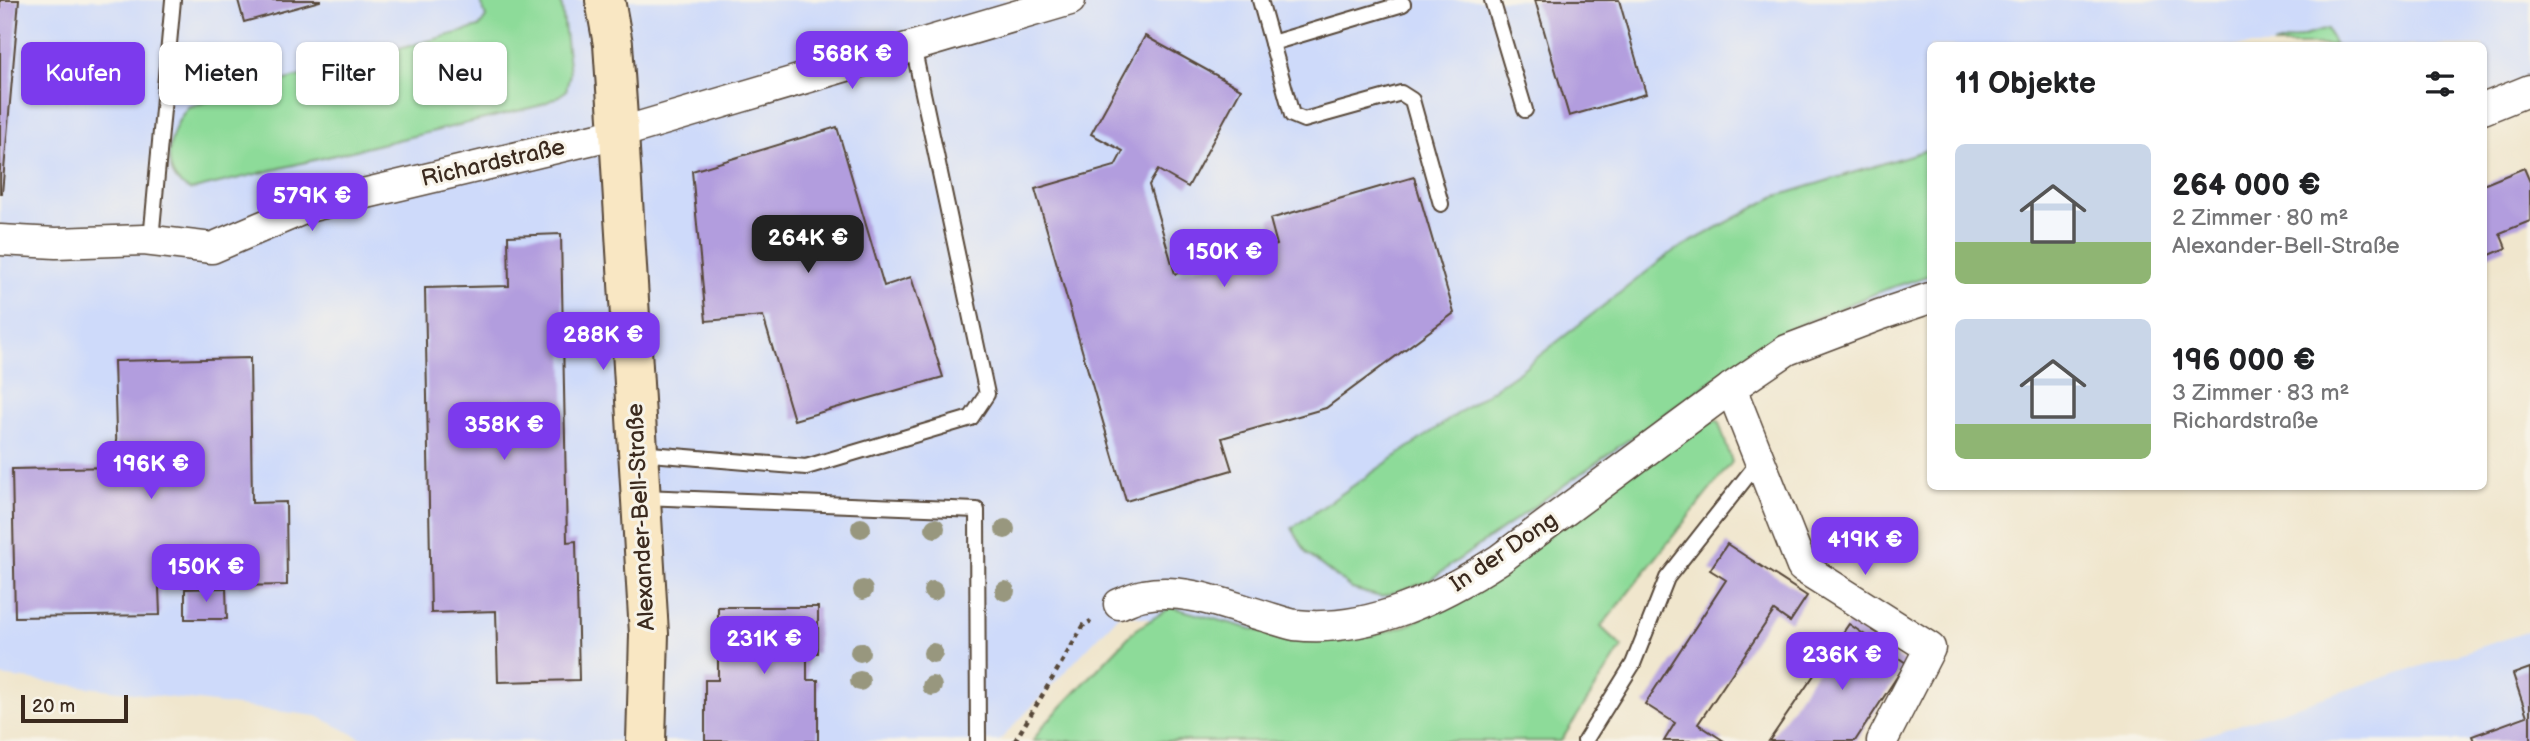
<!DOCTYPE html>
<html lang="de">
<meta charset="utf-8">
<style>
body{margin:0;font-family:"Balsamiq Sans",sans-serif;background:#f6f6f6;color:#202124;height:100vh;display:flex;flex-direction:column;font-size:26px;white-space:nowrap}
*{box-sizing:border-box;margin:0}
p{font-size:23px;color:#757577}
.icon{flex:none;width:38px;height:38px;fill:none;stroke:currentColor;stroke-width:2;stroke-linecap:round;stroke-linejoin:round}
.map{position:relative;flex:1;overflow:hidden}
.drawer{position:absolute;left:1927px;top:42px;width:560px;height:448px;display:flex;flex-direction:column;background:#fff;border-radius:10px;box-shadow:0 2px 5px #0004}
.drawer>*{flex:none}
.banner{position:absolute;left:21px;top:42px;width:665px;height:63px;display:flex;gap:14px}
.scale{position:absolute;left:21px;bottom:18px;width:107px;box-sizing:border-box;padding-left:7px;border:4px solid #3b2a1e;border-top:0;font-size:19px;line-height:24px;white-space:nowrap;color:#3b2a1e;-webkit-text-stroke:5px #f7f3e8;paint-order:stroke}
.price{position:absolute;translate:-50% -60px;padding:0 16px;border-radius:14px;background:#7c3aed;color:#fff;font-size:23px;line-height:46px;filter:drop-shadow(0 2px 4px #0008)}
.price::after{content:'';position:absolute;left:50%;top:42px;width:21px;height:16px;margin-left:-10px;background:inherit;clip-path:polygon(0 0,100% 0,50% 100%)}
.price.on{background:#222;color:#fff}
ul{padding:0;list-style:none}
li{display:flex;align-items:center;gap:21px;height:175px;padding:0 28px}
li span{display:grid;place-items:center;flex:none;width:196px;height:140px;border-radius:10px;color:#555}
li>.icon{margin-inline-start:auto}
span .icon{width:84px;height:84px;fill:#fffc;stroke-width:1}
li b{font-size:30px}
h2{display:flex;justify-content:space-between;align-items:center;height:84px;padding:0 28px;font-size:30px}
.pill{padding:0 24px;border-radius:10px;background:#fff;box-shadow:0 2px 5px #0004;font-size:24px;line-height:63px}
.pill.on{background:#7c3aed;color:#fff}
.map>svg:first-child{display:block}
.built{fill:#cedafa}
.green{fill:#8ddb99;stroke:#64825c;stroke-width:2}
.building{fill:#b29dde}
.lines{fill:none;stroke-linecap:round;stroke-linejoin:round}
.lane-casing{stroke:#564638;stroke-width:18}
.street-casing{stroke:#564638;stroke-width:33}
.secondary-casing{stroke:#564638;stroke-width:42}
.path{stroke:#564638;stroke-width:4.5;stroke-dasharray:5 5;stroke-linecap:butt}
.lane{stroke:#fff;stroke-width:14}
.street{stroke:#fff;stroke-width:30}
.secondary{stroke:#f9e7c3;stroke-width:38}
.tree{fill:#98977e}
.labels{text-anchor:middle;dominant-baseline:central;stroke-width:6;stroke-linejoin:round;paint-order:stroke}
.street-label{font-size:23px;fill:#3b2a1e;stroke:#f7f3e8}
</style>
<div class="map">
<svg width="2530" height="741" viewBox="0 0 2530 741">
<rect width="100%" height="100%" fill="#f7f3e8"/>
<filter id="ink" filterUnits="userSpaceOnUse"><feTurbulence type="fractalNoise" baseFrequency=".0143" numOctaves="2"/><feDisplacementMap in="SourceGraphic" scale="14" xChannelSelector="R" yChannelSelector="G"/><feConvolveMatrix kernelMatrix="1 2 1 2 8 2 1 2 1" color-interpolation-filters="sRGB"/></filter>
<filter id="wash" filterUnits="userSpaceOnUse"><feTurbulence type="fractalNoise" baseFrequency=".00686" numOctaves="4" result="noise"/><feDisplacementMap in="SourceGraphic" scale="28" xChannelSelector="R" yChannelSelector="G"/><feGaussianBlur stdDeviation="1.57" result="paint"/><feColorMatrix in="noise" values="0 0 0 0 0 0 0 0 0 0 0 0 0 0 0 0 0 1.4 0 .05"/><feComposite in="paint" operator="in"/></filter>
<g filter="url(#wash)">
<rect width="100%" height="100%" fill="#f0e6cd"/>
<g class="built">
<polygon points="0,0 2530,0 2530,77 2483,96 2483,46 1930,46 1930,297 1787,350 1500,559 1290,649 1121,613 999,741 367,741 317,716 0,676"/>
<polygon points="2530,631 2530,741 2188,741"/>
</g>
<g class="green">
<path d="M480 0H561L570 73 566 91 556 98 538 106 190 190C157 175 169 129 188 107L479 27 486 17Z"/>
<polygon points="2327,29 2335,45 2273,45"/>
<polygon points="1930,149 1930,275 1881,291 1780,333 1427,582 1381,597 1352,589 1307,554 1292,528 1521,370 1672,252 1774,197"/>
<polygon points="1718,420 1732,462 1601,627 1622,647 1561,741 1033,741 1043,726 1135,630 1171,607 1270,634 1355,640 1408,625 1476,590 1694,424"/>
</g>
<g id="blocks">
<g class="building">
<polygon points="0,0 19,0 2,193 0,193"/>
<polygon points="238,0 320,0 320,1 244,22"/>
<polygon points="1535,0 1619,0 1646,94 1569,116"/>
<polygon points="1145,36 1241,89 1188,187 1158,170 1149,185 1175,274 1277,245 1270,219 1414,177 1454,313 1326,408 1222,438 1232,470 1126,501 1035,189 1115,166 1123,151 1091,134"/>
<polygon points="837,127 884,286 911,277 943,377 794,420 763,316 706,321 692,171"/>
<polygon points="2524,168 2530,182 2530,221 2500,233 2506,248 2483,258 2483,185"/>
<polygon points="561,234 567,542 576,541 579,680 498,682 496,611 431,613 425,288 509,286 508,236"/>
<polygon points="250,358 252,503 286,502 287,585 159,587 160,615 15,617 12,469 117,467 114,361"/>
<polygon points="1727,544 1807,596 1790,622 1774,611 1698,724 1724,741 1664,741 1675,723 1645,704 1726,580 1710,570"/>
<polygon points="226,588 227,619 185,619 185,589"/>
<polygon points="718,607 818,607 818,653 807,653 807,680 818,680 818,741 705,741 705,680 718,680"/>
<polygon points="1849,624 1906,663 1855,741 1769,741"/>
<polygon points="2530,668 2530,741 2474,741 2472,736 2527,716 2513,674"/>
</g>
</g>
</g>
<g filter="url(#ink)">
<use href="#blocks" fill-opacity="0" stroke="#564638" stroke-width="2"/>
<g class="lines">
<g class="lane-casing">
<g id="lane">
<polyline points="1260,0 1292,115 1304,120 1401,93 1412,100 1441,204"/>
<polyline points="1492,0 1525,110"/>
<polyline points="1272,43 1403,4"/>
<polyline points="151,240 173,0"/>
<polyline points="639,453 806,467 971,418 987,394 913,46"/>
<polyline points="642,497 977,510 978,741"/>
<polyline points="1585,741 1633,664 1667,578 1760,460"/>
</g>
</g>
<g class="street-casing">
<g id="street">
<polyline points="2483,109 2530,90"/>
<polyline points="0,240 56,243 144,240 212,248 308,207 619,133 1070,0"/>
<polyline points="1731,388 1802,567 1930,648 1882,741"/>
<path d="M1119 604C1127 601 1136 596 1144 595 1184 587 1226 605 1264 616 1274 619 1285 623 1295 625 1369 633 1440 598 1500 559L1731 388 1787 350 1879 315 1930 298"/>
</g>
</g>
<g class="secondary-casing">
<polyline id="secondary" points="605,0 613,44 619,133 649,634 646,741"/>
</g>
<polyline class="path" points="1015,741 1084,625 1091,621"/>
<use href="#lane" class="lane"/>
<use href="#street" class="street"/>
<use href="#secondary" class="secondary"/>
</g>
<g class="tree">
<circle cx="861" cy="528" r="10"/>
<circle cx="935" cy="528" r="10"/>
<circle cx="1005" cy="529" r="10"/>
<circle cx="863" cy="590" r="10"/>
<circle cx="933" cy="591" r="10"/>
<circle cx="1005" cy="591" r="10"/>
<circle cx="860" cy="652" r="10"/>
<circle cx="933" cy="653" r="10"/>
<circle cx="860" cy="681" r="10"/>
<circle cx="932" cy="686" r="10"/>
</g>
</g>
<g class="labels">
<g class="street-label">
<text transform="translate(493 163) rotate(-13)">Richardstraße</text>
<text transform="translate(641 517) rotate(-93)">Alexander-Bell-Straße</text>
<text transform="translate(1504 552) rotate(-34)">In der Dong</text>
</g>
</g>
</svg>
<div class="scale">20 m</div>
<b class="price" style="left:852px;top:91px">568K €</b>
<b class="price" style="left:312px;top:233px">579K €</b>
<b class="price on" style="left:808px;top:275px">264K €</b>
<b class="price" style="left:1224px;top:289px">150K €</b>
<b class="price" style="left:603px;top:372px">288K €</b>
<b class="price" style="left:504px;top:462px">358K €</b>
<b class="price" style="left:151px;top:501px">196K €</b>
<b class="price" style="left:1865px;top:577px">419K €</b>
<b class="price" style="left:206px;top:604px">150K €</b>
<b class="price" style="left:764px;top:676px">231K €</b>
<b class="price" style="left:1842px;top:692px">236K €</b>
<div class="banner">
<a class="pill on">Kaufen</a>
<a class="pill">Mieten</a>
<a class="pill">Filter</a>
<a class="pill">Neu</a>
</div>
<section class="drawer">
<h2>11 Objekte<svg class="icon" aria-label="filters" viewBox="0 0 24 24"><path d="M4 7h16M4 17h16"/><circle cx="9" cy="7" r="2"/><circle cx="15" cy="17" r="2"/></svg></h2>
<ul>
<li><span style="background:linear-gradient(#c9d6e8 70%,#8fb573 0)"><svg class="icon" aria-label="home" viewBox="0 0 24 24"><path d="M3 11l9-7 9 7M6 9v11h12V9"/></svg></span><div><b>264 000 €</b><p>2 Zimmer · 80 m²</p><p>Alexander-Bell-Straße</p></div></li>
<li><span style="background:linear-gradient(#c9d6e8 75%,#8fb573 0)"><svg class="icon" aria-label="home" viewBox="0 0 24 24"><path d="M3 11l9-7 9 7M6 9v11h12V9"/></svg></span><div><b>196 000 €</b><p>3 Zimmer · 83 m²</p><p>Richardstraße</p></div></li>
</ul>
</section>
</div>
